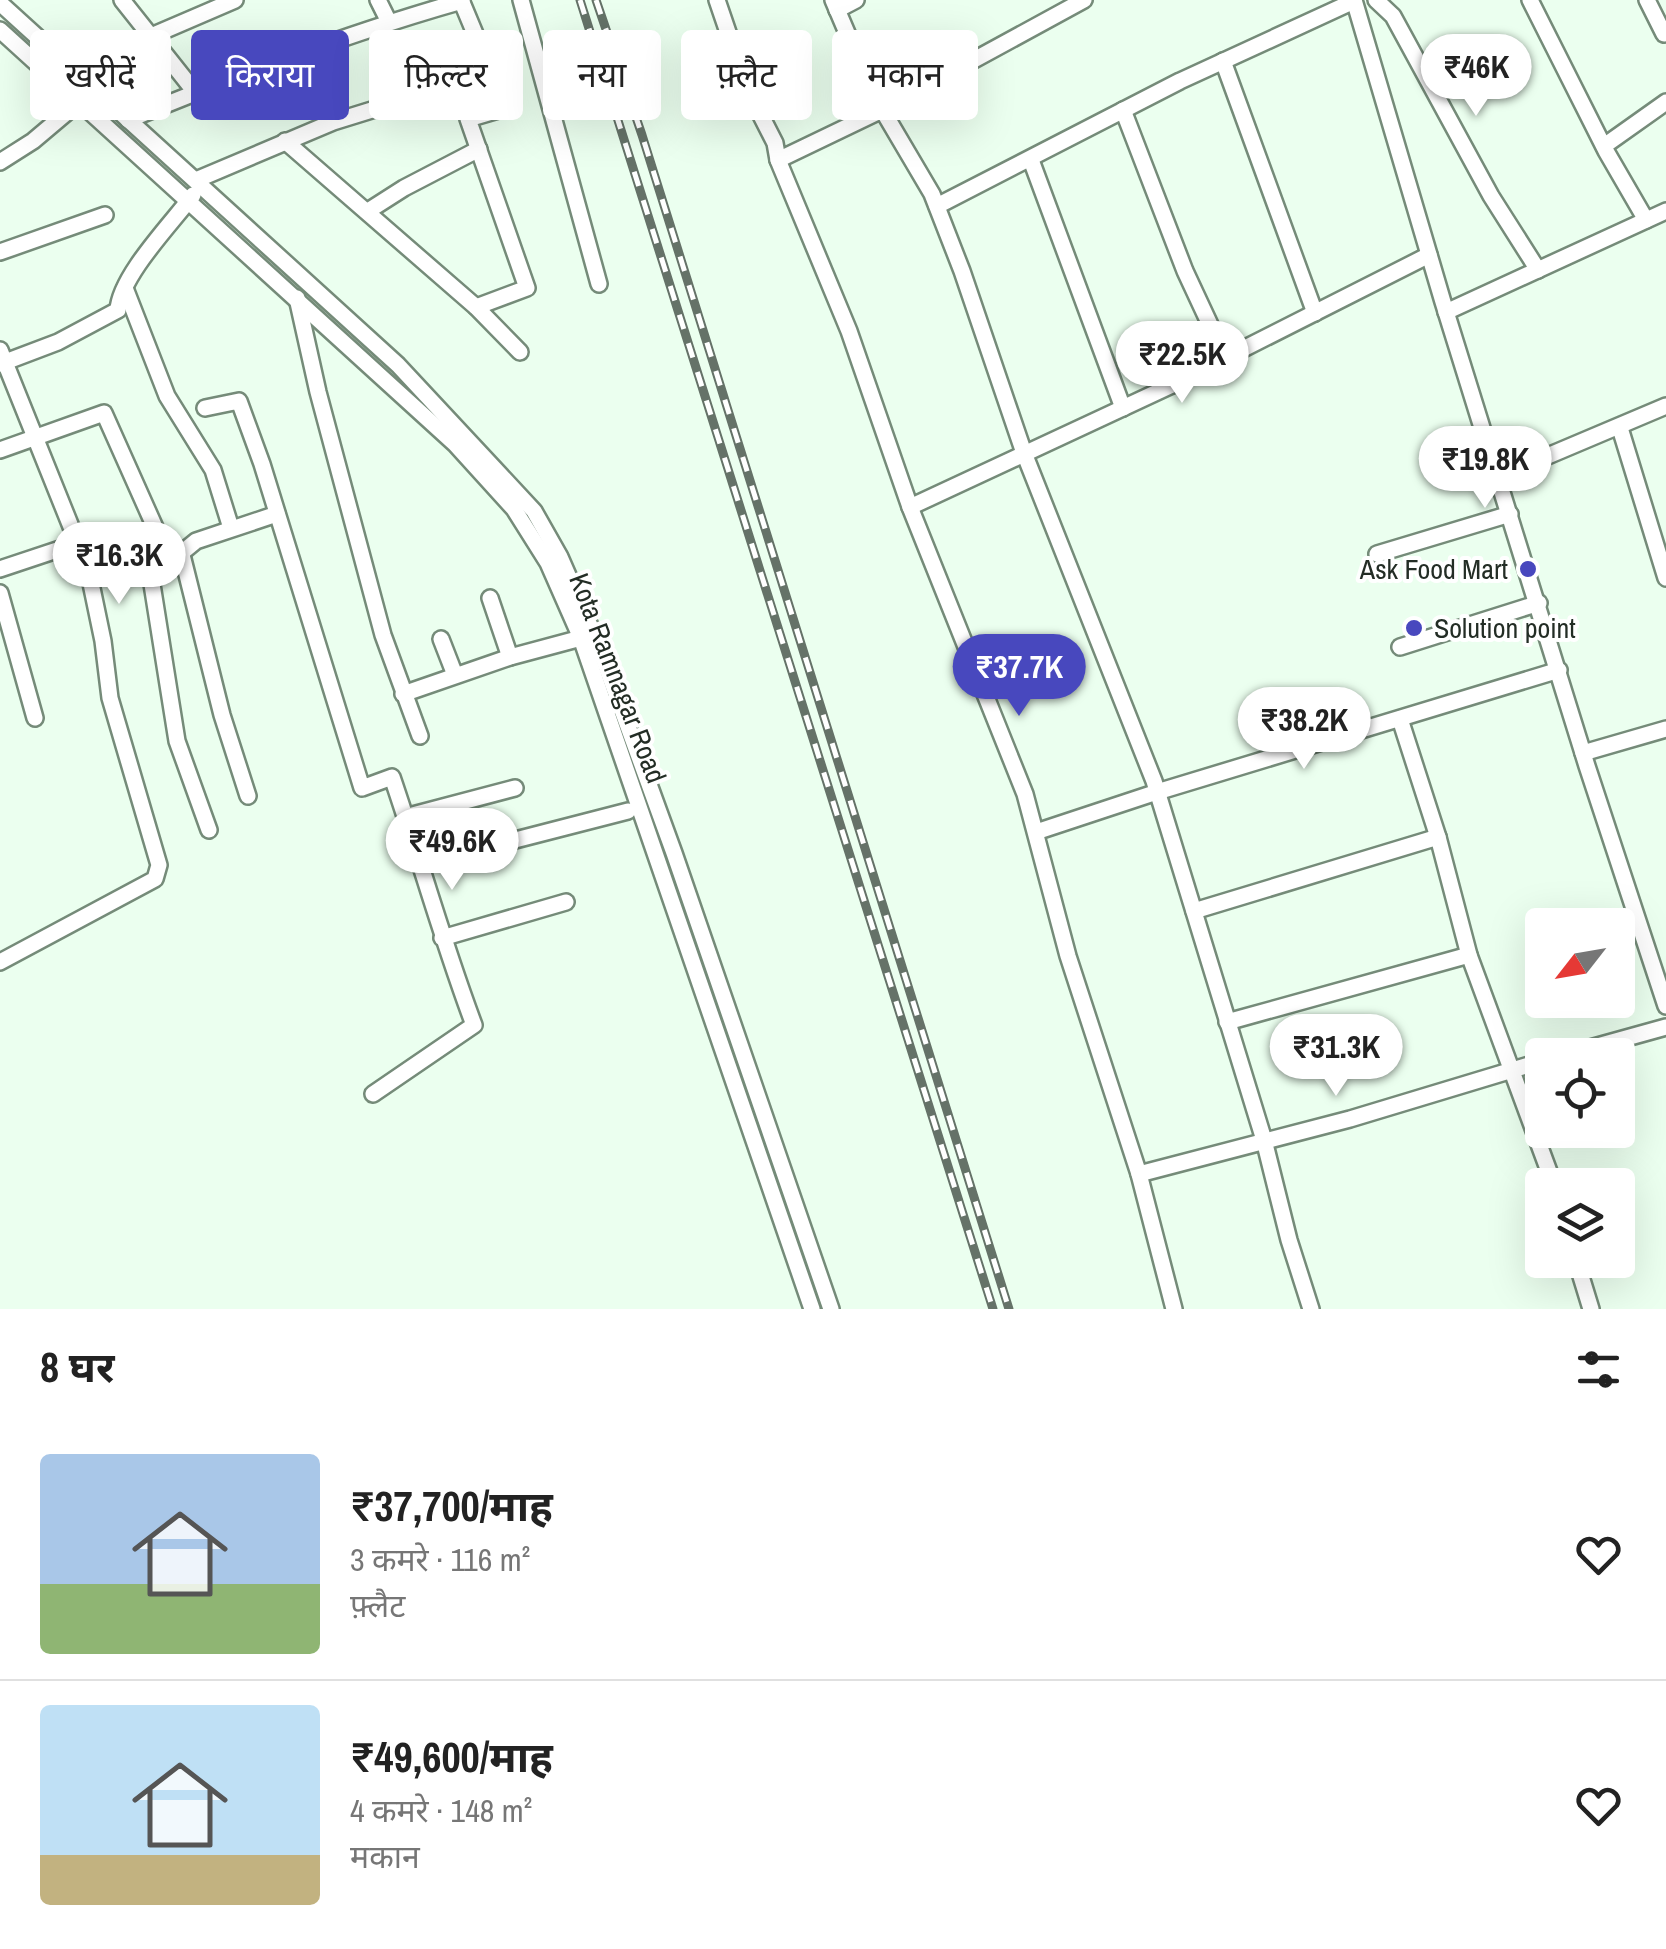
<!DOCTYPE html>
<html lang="hi">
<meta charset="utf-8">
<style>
body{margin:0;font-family:"Archivo Narrow","Noto Sans Devanagari",sans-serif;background:#f6f6f6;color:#222;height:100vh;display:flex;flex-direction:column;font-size:38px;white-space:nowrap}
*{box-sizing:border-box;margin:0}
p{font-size:32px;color:#767676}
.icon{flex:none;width:55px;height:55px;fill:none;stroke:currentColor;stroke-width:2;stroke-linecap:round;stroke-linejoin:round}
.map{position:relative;height:1309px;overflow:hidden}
.details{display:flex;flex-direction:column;background:#fff;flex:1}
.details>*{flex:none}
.hud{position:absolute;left:30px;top:30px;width:1000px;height:90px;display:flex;gap:20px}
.needle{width:65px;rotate:239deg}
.buttons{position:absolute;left:1525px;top:908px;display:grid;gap:20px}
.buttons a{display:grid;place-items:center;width:110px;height:110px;border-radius:10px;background:#fff;box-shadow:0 10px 40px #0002;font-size:50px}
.price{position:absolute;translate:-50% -85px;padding:0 22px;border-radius:35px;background:#fff;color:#222;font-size:32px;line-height:65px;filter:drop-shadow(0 2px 5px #0008)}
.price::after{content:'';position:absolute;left:50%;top:60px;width:30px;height:22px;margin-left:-15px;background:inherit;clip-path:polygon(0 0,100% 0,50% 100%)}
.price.on{background:#4848be;color:#fff}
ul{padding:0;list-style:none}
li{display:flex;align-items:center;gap:30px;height:250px;padding:0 40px}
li+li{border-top:2px solid #e0e0e0}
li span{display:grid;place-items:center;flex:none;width:280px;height:200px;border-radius:10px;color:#555}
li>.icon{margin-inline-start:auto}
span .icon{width:120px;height:120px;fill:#fffc;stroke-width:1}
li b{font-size:42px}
h2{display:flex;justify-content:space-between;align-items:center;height:120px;padding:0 40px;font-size:42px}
.pill{padding:0 35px;border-radius:10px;background:#fff;box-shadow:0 10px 40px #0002;font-size:35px;line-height:90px}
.pill.on{background:#4848be;color:#fff}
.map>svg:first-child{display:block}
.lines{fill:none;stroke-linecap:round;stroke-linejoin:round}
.minor-casing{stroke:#758b79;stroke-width:20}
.minor{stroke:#fff;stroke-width:15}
.rail-casing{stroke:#657268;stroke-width:9}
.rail{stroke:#fff;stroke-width:5;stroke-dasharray:15;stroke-linecap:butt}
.poi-dot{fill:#4848be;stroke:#fff;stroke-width:4}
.labels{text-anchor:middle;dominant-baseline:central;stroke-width:8;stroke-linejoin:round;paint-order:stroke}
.poi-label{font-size:28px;fill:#232d25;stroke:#fff;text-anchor:end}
.street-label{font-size:28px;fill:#232d25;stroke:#fff}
</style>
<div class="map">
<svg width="1666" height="1309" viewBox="0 0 1666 1309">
<rect width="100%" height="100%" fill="#ebffef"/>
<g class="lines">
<g class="minor-casing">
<g id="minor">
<polyline points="122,0 195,92"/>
<polyline points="378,0 389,22"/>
<polyline points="461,0 493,77 502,109 468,119 527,288 476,307"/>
<polyline points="521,0 599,284"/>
<polyline points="717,0 747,88 775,143 778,160 882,110 1084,0"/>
<polyline points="833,0 873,94 932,194 962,271 1024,453 1154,781 1264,1140 1289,1240 1311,1309"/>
<polyline points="1354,0 1443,302 1587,766 1666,1006"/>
<polyline points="1376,0 1393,16 1491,196 1538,270"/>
<polyline points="1530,0 1606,151 1646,220"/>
<polyline points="1647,0 1664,34"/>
<polyline points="0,3 398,365 534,511 560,557 598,644 674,853 831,1309"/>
<polyline points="837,10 856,0"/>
<polyline points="0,30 455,444 514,509 548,563 581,638 812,1309"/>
<polyline points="149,37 235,0"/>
<polyline points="1223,61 1315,313"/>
<polyline points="1123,110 1185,271 1226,359"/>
<path d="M128 120C237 75 349 33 462 1"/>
<polyline points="285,141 476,307 520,352"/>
<polyline points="1604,146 1666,102"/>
<polyline points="778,160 849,331 910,507 1025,794 1068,956 1139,1174 1174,1309"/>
<polyline points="1031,160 1123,408"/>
<polyline points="0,162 33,141 78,103"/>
<polyline points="196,180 333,122 417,96 487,63"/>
<polyline points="937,206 1180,81 1354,1"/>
<polyline points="368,211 404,188 479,149"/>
<polyline points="0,252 105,215"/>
<polyline points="125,288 167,396 213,470 231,528"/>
<polyline points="297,298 318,392 383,635 420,736"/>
<polyline points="1446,312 1666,211"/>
<polyline points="0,350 88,569 103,641 110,698 159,865 155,879 0,962"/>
<path d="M0 364 58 342 118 310C120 276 172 223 193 195"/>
<path d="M205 408 239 401 262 464 362 788 392 777C420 859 443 943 474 1025L373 1094"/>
<polyline points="1620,428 1666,578"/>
<polyline points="0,450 104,413 170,561"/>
<polyline points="1498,477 1666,406"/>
<polyline points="910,507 1170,386 1429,255"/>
<polyline points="181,551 222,715 248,796"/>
<polyline points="1377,554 1510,514"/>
<polyline points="0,569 78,543"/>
<polyline points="0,593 35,718"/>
<polyline points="490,598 510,657"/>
<polyline points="441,639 455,675"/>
<polyline points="1400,647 1539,603"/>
<polyline points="403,694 510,657 581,638"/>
<polyline points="1400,719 1438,837 1469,955 1554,1185"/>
<polyline points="1583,753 1666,729"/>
<polyline points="405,817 515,788"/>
<polyline points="209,830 177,741 151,578 196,541 277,514"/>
<polyline points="1036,832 1157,792 1559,670"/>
<polyline points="422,864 628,811"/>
<polyline points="1194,911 1438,837"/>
<polyline points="442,938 566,902"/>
<polyline points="1227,1022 1469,955"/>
<polyline points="1565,1055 1666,1027"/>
<polyline points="1139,1174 1350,1119 1542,1061"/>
<polyline points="1576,1260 1591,1309"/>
</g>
</g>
<use href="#minor" class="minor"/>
<g class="rail-casing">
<g id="rail">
<polyline points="580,0 993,1309"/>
<polyline points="596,0 642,135 1009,1309"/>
</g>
</g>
<use href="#rail" class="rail"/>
</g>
<g class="poi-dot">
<circle cx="1528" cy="569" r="10"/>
<circle cx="1414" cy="628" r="10"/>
</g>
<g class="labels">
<g class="poi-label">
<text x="1508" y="569">Ask Food Mart</text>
<text x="1434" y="628" text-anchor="start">Solution point</text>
</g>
<g class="street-label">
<text transform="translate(618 678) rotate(69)">Kota Ramnagar Road</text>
</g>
</g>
</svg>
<div class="buttons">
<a><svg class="needle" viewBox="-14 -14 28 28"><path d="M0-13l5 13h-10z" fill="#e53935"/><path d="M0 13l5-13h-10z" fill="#767676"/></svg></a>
<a><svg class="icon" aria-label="locate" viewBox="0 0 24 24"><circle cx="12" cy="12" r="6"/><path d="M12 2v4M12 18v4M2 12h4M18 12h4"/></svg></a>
<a><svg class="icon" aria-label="layers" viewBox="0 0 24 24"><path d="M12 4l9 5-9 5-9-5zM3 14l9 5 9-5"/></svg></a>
</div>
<b class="price" style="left:1476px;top:119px">₹46K</b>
<b class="price" style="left:1182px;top:406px">₹22.5K</b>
<b class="price" style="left:1485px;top:511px">₹19.8K</b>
<b class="price" style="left:119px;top:607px">₹16.3K</b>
<b class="price on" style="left:1019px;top:719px">₹37.7K</b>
<b class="price" style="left:1304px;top:772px">₹38.2K</b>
<b class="price" style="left:452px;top:893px">₹49.6K</b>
<b class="price" style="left:1336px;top:1099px">₹31.3K</b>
<div class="hud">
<a class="pill">खरीदें</a>
<a class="pill on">किराया</a>
<a class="pill">फ़िल्टर</a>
<a class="pill">नया</a>
<a class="pill">फ़्लैट</a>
<a class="pill">मकान</a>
</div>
</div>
<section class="details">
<h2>8 घर<svg class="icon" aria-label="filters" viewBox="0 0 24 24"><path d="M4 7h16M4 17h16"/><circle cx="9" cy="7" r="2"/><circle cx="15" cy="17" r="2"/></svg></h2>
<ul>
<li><span style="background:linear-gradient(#a9c7e8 65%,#8fb573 0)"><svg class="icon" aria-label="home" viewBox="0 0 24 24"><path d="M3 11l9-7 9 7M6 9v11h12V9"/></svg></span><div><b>₹37,700/माह</b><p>3 कमरे · 116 m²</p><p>फ़्लैट</p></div><svg class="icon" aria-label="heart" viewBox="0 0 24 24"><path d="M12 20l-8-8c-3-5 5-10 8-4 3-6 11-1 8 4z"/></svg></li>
<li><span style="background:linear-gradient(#bfe0f5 75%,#c2b280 0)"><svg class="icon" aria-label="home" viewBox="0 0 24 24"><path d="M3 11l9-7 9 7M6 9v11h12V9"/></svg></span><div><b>₹49,600/माह</b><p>4 कमरे · 148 m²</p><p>मकान</p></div><svg class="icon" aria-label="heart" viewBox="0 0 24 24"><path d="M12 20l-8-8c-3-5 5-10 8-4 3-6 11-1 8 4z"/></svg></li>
</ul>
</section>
